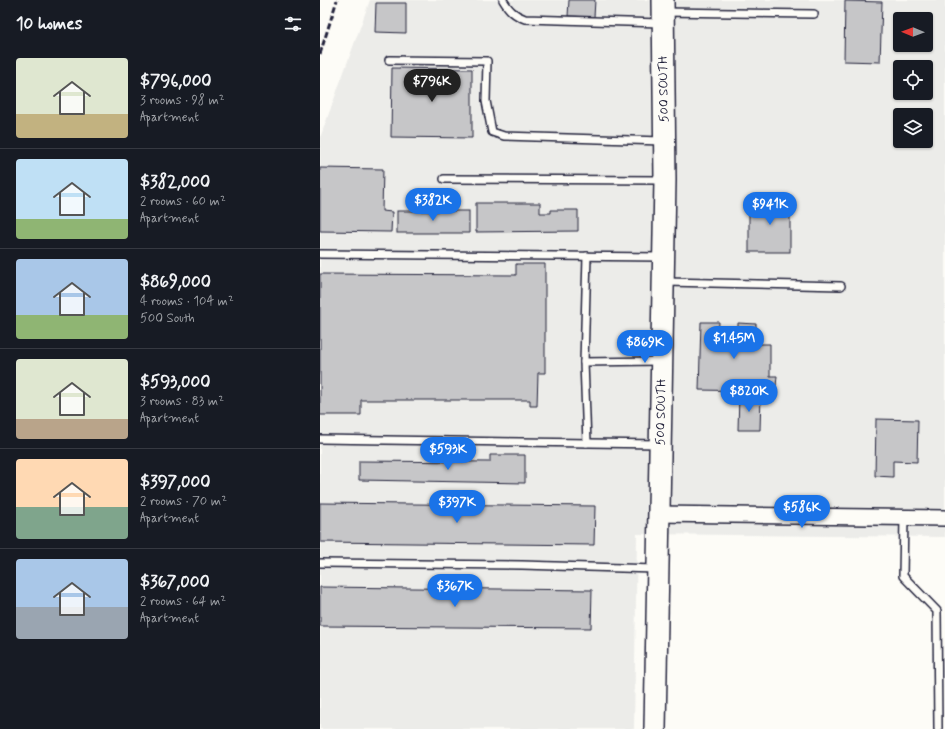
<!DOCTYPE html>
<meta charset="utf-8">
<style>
body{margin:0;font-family:Mynerve,sans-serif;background:#242831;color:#f1f3f6;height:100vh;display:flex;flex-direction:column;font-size:15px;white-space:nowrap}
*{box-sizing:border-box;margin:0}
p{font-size:13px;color:#9ea1a6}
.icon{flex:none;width:22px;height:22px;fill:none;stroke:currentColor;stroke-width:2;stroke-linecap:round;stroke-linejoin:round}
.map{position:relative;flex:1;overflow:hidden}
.panel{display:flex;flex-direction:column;background:#171b24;width:320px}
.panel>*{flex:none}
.needle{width:26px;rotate:271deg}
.buttons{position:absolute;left:573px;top:12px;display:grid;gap:8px}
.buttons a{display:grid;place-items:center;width:40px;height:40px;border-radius:4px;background:#171b24;box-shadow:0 1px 3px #0004;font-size:20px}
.price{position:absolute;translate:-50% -34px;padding:0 9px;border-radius:14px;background:#1a73e8;color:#fff;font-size:13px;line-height:26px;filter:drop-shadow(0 1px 2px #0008)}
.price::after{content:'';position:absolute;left:50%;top:24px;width:12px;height:9px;margin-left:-6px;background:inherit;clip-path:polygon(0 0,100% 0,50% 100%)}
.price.selected{background:#222;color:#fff}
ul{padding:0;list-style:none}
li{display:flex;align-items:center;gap:12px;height:100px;padding:0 16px}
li+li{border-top:1px solid #363941}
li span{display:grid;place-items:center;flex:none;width:112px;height:80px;border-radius:4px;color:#555}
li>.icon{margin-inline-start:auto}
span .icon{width:48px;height:48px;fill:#fffc;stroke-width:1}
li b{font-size:17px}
h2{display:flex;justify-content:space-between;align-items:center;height:48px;padding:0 16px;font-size:17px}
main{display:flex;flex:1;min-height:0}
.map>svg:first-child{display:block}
.built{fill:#ecece9;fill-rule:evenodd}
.building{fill:#c6c6c8;stroke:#22223b}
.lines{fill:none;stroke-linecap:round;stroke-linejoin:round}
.lane-casing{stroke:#22223b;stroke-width:10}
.street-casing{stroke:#22223b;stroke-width:18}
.secondary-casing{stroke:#22223b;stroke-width:24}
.lane{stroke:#fdfcf7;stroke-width:7}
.street{stroke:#fdfcf7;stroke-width:15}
.secondary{stroke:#fdfcf7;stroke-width:21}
.rail{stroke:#22223b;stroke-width:3;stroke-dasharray:6 3;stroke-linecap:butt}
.labels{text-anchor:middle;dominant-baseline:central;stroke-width:4;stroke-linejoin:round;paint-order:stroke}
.street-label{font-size:13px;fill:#22223b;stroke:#fdfcf7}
</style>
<main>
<section class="panel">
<h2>10 homes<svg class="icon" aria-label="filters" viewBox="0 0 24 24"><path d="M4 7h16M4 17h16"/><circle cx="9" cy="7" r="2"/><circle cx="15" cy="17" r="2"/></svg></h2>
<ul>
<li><span style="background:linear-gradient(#dfe7d0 70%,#c2b280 0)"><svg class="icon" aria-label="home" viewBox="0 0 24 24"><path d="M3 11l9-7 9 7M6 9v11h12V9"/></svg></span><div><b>$796,000</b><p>3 rooms · 98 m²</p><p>Apartment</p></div></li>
<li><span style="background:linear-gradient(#bfe0f5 75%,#8fb573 0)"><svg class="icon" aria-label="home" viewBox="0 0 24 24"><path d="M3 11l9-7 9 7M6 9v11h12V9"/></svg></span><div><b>$382,000</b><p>2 rooms · 60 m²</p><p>Apartment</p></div></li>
<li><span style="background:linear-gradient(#a9c7e8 70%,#8fb573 0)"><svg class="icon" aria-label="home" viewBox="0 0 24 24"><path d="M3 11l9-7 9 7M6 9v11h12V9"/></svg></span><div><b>$869,000</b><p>4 rooms · 104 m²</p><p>500 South</p></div></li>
<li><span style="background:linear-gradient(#dfe7d0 75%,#b9a48a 0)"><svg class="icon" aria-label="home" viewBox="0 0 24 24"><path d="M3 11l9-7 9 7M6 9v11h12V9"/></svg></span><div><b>$593,000</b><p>3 rooms · 83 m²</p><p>Apartment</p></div></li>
<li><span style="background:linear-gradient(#ffd9b3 60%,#7fa58c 0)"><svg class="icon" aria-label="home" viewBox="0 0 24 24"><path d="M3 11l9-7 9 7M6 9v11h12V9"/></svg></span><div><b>$397,000</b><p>2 rooms · 70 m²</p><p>Apartment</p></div></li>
<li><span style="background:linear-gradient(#a9c7e8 60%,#9aa5b1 0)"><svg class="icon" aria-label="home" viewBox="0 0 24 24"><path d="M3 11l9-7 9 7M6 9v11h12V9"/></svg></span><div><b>$367,000</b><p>2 rooms · 64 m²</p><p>Apartment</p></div></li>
</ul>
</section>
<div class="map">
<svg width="625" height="729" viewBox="0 0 625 729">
<rect width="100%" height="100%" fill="#fdfcf7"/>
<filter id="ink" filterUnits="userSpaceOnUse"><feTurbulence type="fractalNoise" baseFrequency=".025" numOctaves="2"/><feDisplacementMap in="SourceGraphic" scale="8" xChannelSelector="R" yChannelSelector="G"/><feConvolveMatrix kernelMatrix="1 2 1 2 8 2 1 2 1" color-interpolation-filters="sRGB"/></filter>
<g filter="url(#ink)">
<path class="built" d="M50 0H625V537L317 534 314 729H0V138ZM580 19H606V45H580ZM580 67H606V93H580ZM580 115H606V141H580Z"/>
<g class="building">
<polygon points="249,0 275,0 274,17 248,16"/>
<polygon points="525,1 562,2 560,62 524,61"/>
<polygon points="56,3 86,3 86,33 55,32"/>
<polygon points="72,68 152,69 152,138 71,137"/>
<polygon points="0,168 63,169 62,211 72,212 71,232 0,231"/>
<rect x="429" y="201" width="41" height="51"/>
<polygon points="156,203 220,203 220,213 231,213 231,210 258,210 258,231 156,232"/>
<rect x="77" y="211" width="72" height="22"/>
<polygon points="196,264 225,264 225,373 218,373 217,406 210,406 210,400 41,400 41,415 0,415 0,274 196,275"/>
<polygon points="381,322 399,322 398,339 418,340 418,323 436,324 436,344 450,344 450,376 457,376 456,386 435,386 435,391 379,390"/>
<polygon points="419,395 441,396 440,430 418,430"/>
<polygon points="556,419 598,420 597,462 573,461 573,477 555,476"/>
<polygon points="170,455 205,455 205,483 39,480 39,461 170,462"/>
<polygon points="0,503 275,506 274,545 0,542"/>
<polygon points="0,587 272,590 271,628 0,626"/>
</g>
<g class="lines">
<g class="lane-casing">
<g id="lane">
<path d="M183 0C189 10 194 15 205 19L341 23"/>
<polyline points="344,12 494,14"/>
<polyline points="69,60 167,61 166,101 172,132 184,136 342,141"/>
<polyline points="124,179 343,180"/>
<polyline points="0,254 341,257"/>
<polyline points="346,282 521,286"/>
<polyline points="264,362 267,256"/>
<polyline points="0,439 339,444"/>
<polyline points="267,443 264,362 339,361"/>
<polyline points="584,517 583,576 617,611 618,729"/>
<polyline points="0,563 202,565 335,569"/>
</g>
</g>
<g class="street-casing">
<polyline id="street" points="338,514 625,518"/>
</g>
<g class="secondary-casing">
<g id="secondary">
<path id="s1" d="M335 729 345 180 343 0"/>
</g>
</g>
<use href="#lane" class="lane"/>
<use href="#street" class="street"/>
<use href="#secondary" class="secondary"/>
<polyline class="rail" points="0,54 17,0"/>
</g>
</g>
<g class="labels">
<g class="street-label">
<text transform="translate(344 89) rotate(-91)">500 SOUTH</text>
<text stroke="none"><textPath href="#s1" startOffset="317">500 SOUTH</textPath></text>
</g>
</g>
</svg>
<div class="buttons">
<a><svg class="needle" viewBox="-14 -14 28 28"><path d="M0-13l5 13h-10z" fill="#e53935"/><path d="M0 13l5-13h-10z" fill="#9ea1a6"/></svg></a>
<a><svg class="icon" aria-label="locate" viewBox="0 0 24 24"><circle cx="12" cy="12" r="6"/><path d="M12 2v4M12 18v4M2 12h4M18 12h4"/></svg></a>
<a><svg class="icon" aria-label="layers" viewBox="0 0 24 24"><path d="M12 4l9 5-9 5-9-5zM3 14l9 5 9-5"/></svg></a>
</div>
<b class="price selected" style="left:112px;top:103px">$796K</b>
<b class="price" style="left:113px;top:222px">$382K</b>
<b class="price" style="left:450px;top:226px">$941K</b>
<b class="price" style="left:414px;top:360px">$1.45M</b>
<b class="price" style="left:325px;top:364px">$869K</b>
<b class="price" style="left:429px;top:413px">$820K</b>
<b class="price" style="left:128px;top:471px">$593K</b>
<b class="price" style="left:137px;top:524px">$397K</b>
<b class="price" style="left:482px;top:529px">$586K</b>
<b class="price" style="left:135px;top:608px">$367K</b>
</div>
</main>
